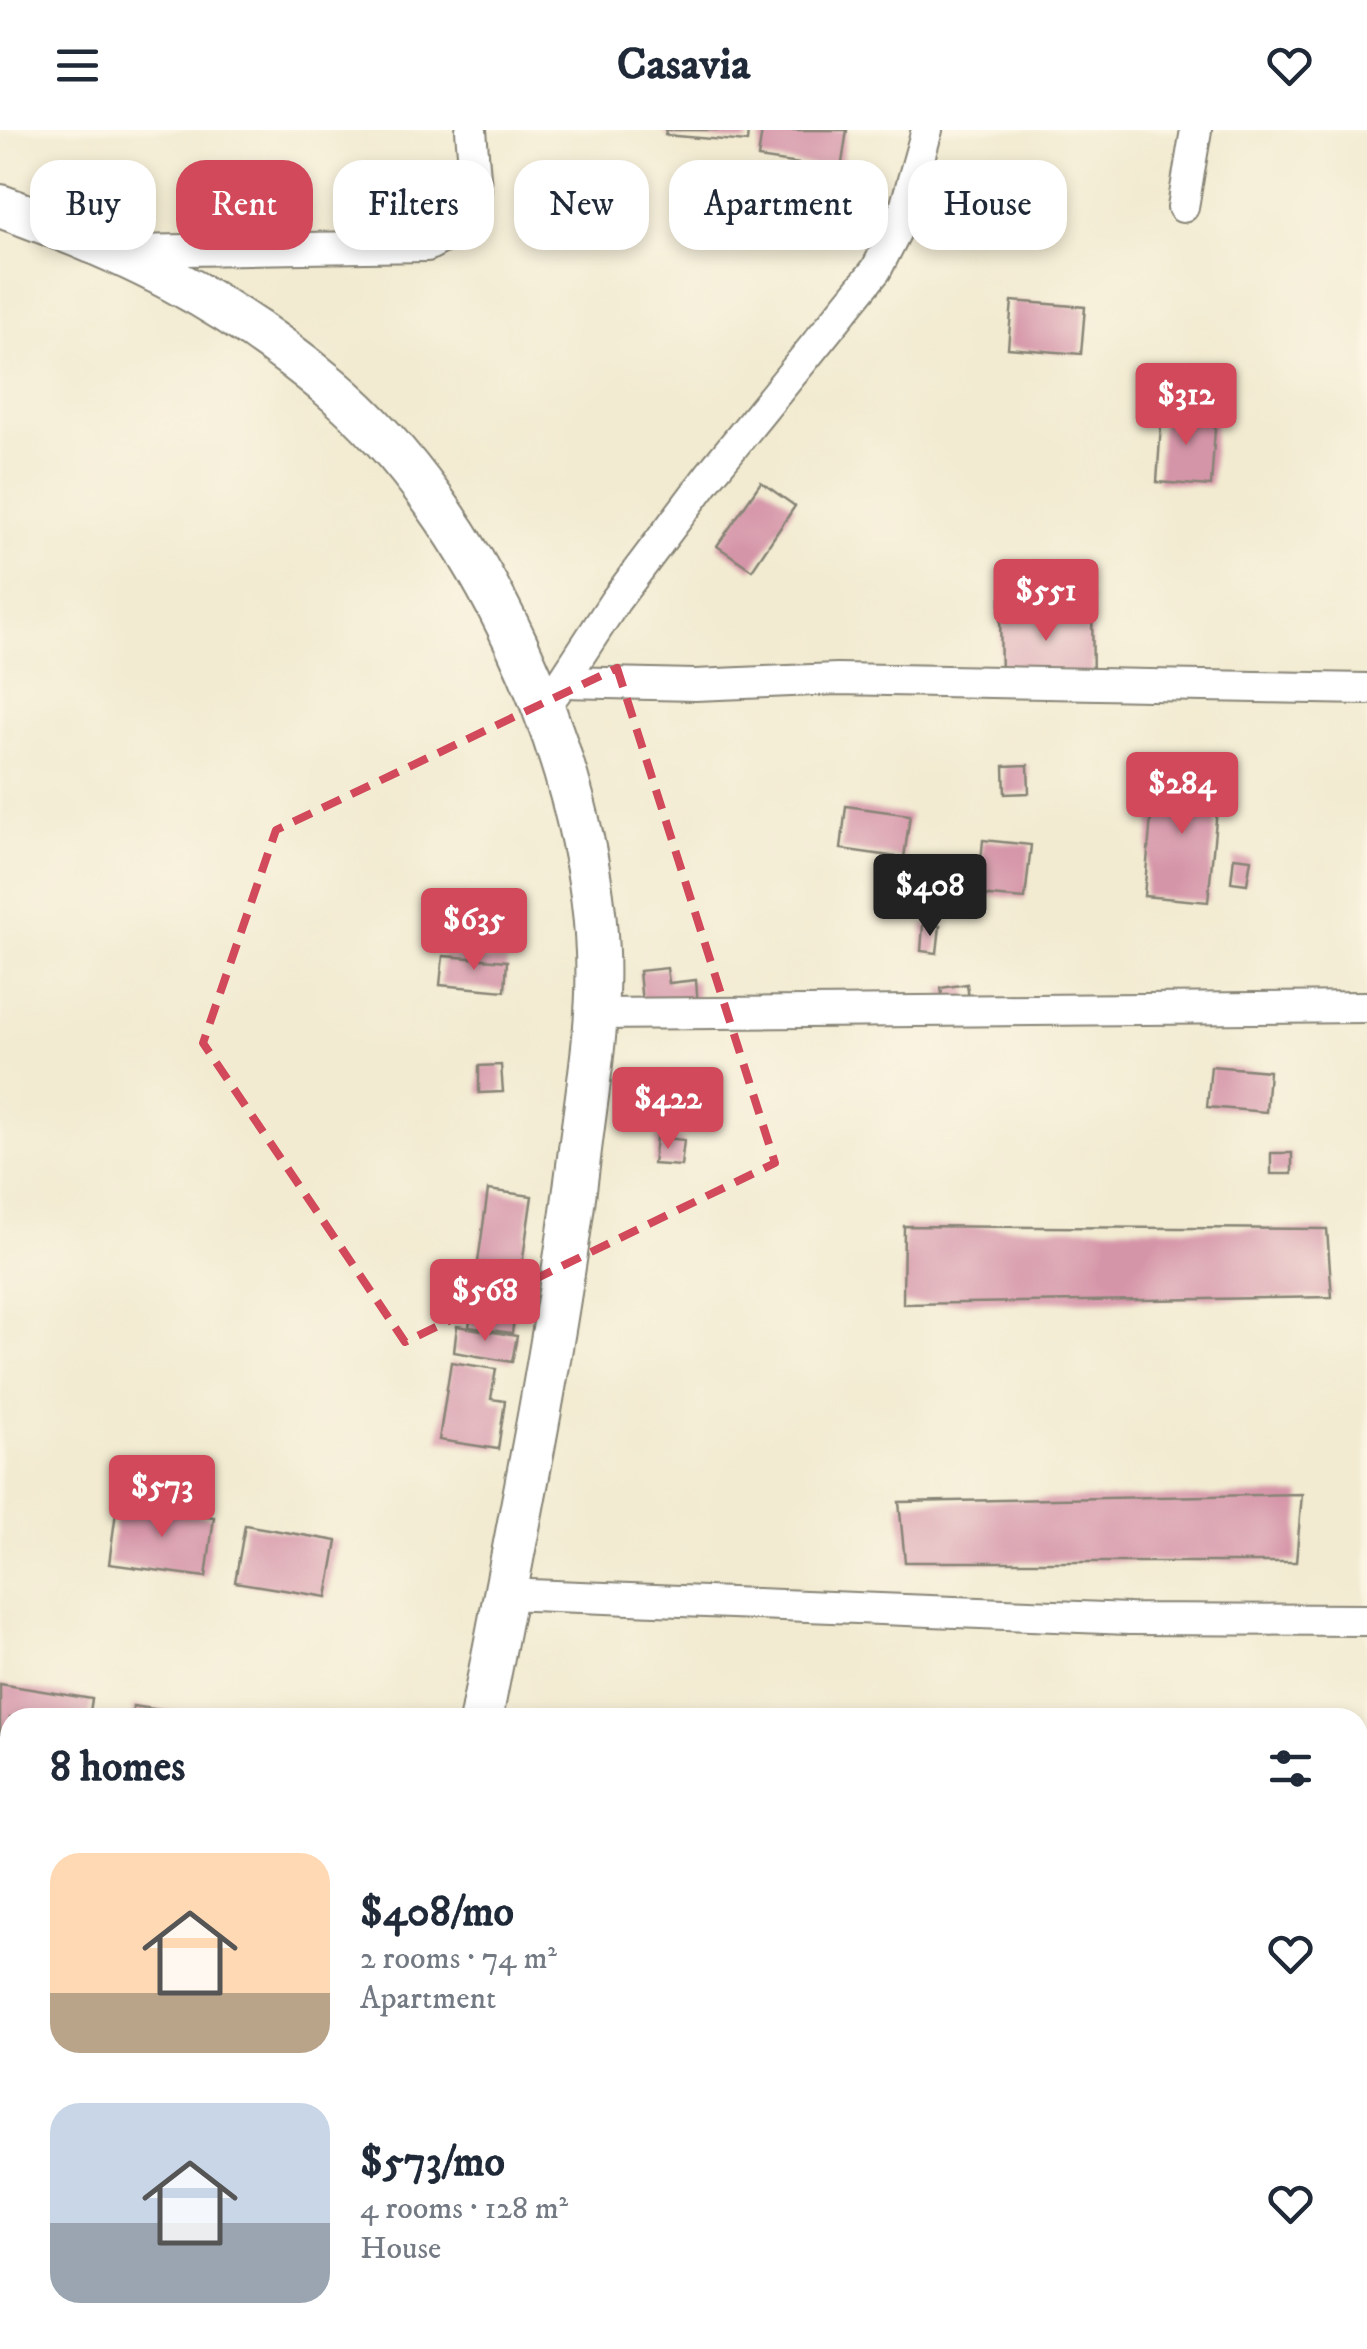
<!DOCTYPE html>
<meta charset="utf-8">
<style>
body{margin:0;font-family:"IM FELL DW Pica",serif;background:#f2f2f3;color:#1f2937;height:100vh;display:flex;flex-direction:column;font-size:38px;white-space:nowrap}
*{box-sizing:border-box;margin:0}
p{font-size:32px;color:#747a83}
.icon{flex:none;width:55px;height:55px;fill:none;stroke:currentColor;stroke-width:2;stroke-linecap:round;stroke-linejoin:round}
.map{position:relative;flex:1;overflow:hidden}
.panel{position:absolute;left:0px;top:1578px;width:1368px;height:642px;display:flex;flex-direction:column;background:#fff;border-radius:30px 30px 0 0;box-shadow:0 5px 15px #0003}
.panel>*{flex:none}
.guide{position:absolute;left:30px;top:30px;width:1308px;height:90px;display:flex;gap:20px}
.price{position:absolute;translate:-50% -85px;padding:0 22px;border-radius:10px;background:#d1495b;color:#fff;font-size:32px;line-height:65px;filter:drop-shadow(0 2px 5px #0008)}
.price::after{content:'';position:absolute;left:50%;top:60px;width:30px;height:22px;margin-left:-15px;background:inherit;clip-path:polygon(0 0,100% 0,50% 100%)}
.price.selected{background:#222;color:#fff}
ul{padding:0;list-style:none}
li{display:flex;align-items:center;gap:30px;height:250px;padding:0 50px}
li span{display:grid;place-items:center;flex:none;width:280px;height:200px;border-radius:30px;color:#555}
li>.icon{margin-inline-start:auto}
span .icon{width:120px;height:120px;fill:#fffc;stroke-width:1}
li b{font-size:42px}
h2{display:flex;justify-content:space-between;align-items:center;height:120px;padding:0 50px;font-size:42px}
.tag{padding:0 35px;border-radius:30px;background:#fff;box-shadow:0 5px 15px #0003;font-size:35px;line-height:90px}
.tag.selected{background:#d1495b;color:#fff}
header{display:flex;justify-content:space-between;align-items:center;height:130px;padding:0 50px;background:#fff;font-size:45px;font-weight:700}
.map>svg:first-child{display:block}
.building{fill:#d595a9}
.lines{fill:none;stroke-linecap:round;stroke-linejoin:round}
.street-casing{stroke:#878476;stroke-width:34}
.secondary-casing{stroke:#878476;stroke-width:46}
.street{stroke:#fff;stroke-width:30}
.secondary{stroke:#fff;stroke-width:42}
.marked{fill:none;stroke:#d1495b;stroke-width:8;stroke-dasharray:20 12;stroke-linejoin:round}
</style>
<header><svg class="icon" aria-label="menu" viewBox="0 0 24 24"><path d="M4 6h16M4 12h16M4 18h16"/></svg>Casavia<svg class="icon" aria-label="heart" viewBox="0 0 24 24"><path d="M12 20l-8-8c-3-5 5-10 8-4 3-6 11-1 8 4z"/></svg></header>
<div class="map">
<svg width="1367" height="2219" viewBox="0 0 1367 2219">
<rect width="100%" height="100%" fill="#fcf5e5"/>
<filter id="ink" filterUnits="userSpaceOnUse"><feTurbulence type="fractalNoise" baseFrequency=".01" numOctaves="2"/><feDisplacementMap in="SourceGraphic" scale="20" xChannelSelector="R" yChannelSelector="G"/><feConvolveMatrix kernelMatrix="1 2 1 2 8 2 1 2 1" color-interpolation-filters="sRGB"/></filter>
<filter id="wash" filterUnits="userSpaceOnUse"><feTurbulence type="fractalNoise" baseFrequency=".0048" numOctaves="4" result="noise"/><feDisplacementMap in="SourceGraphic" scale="40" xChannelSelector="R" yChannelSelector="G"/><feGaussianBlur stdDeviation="2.25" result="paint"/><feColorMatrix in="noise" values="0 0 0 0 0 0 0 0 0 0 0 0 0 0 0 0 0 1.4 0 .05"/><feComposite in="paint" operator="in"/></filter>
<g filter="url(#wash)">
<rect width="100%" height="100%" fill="#f2ebd1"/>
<g id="blocks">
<g class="building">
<polygon points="666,0 748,0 747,12 665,5"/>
<polygon points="762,0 847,0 841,40 758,28"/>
<polygon points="362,76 409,79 407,107 361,104"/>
<polygon points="1012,171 1085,177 1081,224 1008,218"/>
<polygon points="1162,280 1216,284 1211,356 1157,352"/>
<polygon points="761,352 795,376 752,440 717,416"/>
<polygon points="1092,468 1093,559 1001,560 1000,469"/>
<polygon points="1028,635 1029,663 1005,664 1004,636"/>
<polygon points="1155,643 1220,649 1208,772 1144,766"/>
<polygon points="846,676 910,685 904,728 841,719"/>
<polygon points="983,710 1031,715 1025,769 978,765"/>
<polygon points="1234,727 1251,729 1247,754 1231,752"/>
<polygon points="923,795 940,796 937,823 921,821"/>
<polygon points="443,826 507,831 505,861 440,855"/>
<polygon points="667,838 669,853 696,850 698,878 643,884 639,841"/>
<polygon points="967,854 971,884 946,888 941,858"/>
<polygon points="501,935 503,962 479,963 479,936"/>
<polygon points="1211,936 1269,941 1266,982 1207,977"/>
<polygon points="656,1007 684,1010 681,1036 653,1034"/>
<rect x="1271" y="1023" width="21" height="21"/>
<polygon points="488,1060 532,1066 512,1203 469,1197"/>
<polygon points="904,1096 1327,1099 1332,1167 903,1174"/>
<polygon points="457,1196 517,1206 512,1232 454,1222"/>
<polygon points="451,1232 496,1239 491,1269 505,1271 498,1319 439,1310"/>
<polygon points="1302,1364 1296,1432 905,1432 899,1372"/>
<polygon points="117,1374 214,1387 206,1447 109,1434"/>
<polygon points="245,1395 337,1411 327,1467 235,1452"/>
<polygon points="0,1554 92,1569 89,1588 10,1588 10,1620 0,1618"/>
<polygon points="133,1576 195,1585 195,1588 132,1588"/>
</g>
</g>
</g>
<g filter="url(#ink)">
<use href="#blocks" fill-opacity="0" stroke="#878476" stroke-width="2.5"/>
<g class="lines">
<g class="street-casing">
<g id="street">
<polyline points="1183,77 1196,0"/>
<polyline points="123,121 427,116 464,96 476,59 471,0"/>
<polyline points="563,552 695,555 837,549 1367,559"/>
<polyline points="555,563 615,471 709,346 876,140 902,89 927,0"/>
<polyline points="597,884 1367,877"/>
<polyline points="505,1464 1129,1489 1367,1490"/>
</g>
</g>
<g class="secondary-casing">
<g id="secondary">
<path d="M0 76C126 121 227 170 330 257 479 382 589 629 597 822 600 891 587 960 579 1028 556 1216 517 1402 481 1588"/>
<polyline points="359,2219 361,2210"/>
</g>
</g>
<use href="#street" class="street"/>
<use href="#secondary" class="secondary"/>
</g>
</g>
<path class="marked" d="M617 538 775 1033 405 1212 203 913 276 700Z"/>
</svg>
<b class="price" style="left:1186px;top:318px">$312</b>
<b class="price" style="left:1046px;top:514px">$551</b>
<b class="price" style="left:1182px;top:707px">$284</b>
<b class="price selected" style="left:930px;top:809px">$408</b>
<b class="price" style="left:474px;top:843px">$635</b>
<b class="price" style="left:668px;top:1022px">$422</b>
<b class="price" style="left:485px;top:1214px">$568</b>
<b class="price" style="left:162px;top:1410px">$573</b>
<div class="guide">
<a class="tag">Buy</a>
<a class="tag selected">Rent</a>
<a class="tag">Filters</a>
<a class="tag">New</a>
<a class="tag">Apartment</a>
<a class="tag">House</a>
</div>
<section class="panel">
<h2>8 homes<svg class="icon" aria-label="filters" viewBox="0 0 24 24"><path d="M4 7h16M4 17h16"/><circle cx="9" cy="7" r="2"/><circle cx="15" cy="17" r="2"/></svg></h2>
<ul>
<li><span style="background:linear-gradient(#ffd9b3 70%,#b9a48a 0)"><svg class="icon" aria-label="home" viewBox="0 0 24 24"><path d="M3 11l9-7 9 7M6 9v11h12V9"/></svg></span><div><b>$408/mo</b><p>2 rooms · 74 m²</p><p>Apartment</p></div><svg class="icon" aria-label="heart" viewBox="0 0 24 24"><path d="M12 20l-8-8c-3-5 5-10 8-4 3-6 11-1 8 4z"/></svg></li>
<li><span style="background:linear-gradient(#c9d6e8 60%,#9aa5b1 0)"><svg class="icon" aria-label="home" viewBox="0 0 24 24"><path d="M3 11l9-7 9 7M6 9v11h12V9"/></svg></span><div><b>$573/mo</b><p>4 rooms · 128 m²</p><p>House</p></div><svg class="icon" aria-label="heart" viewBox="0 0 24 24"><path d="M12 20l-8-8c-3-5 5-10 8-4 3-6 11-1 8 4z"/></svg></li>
</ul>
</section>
</div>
